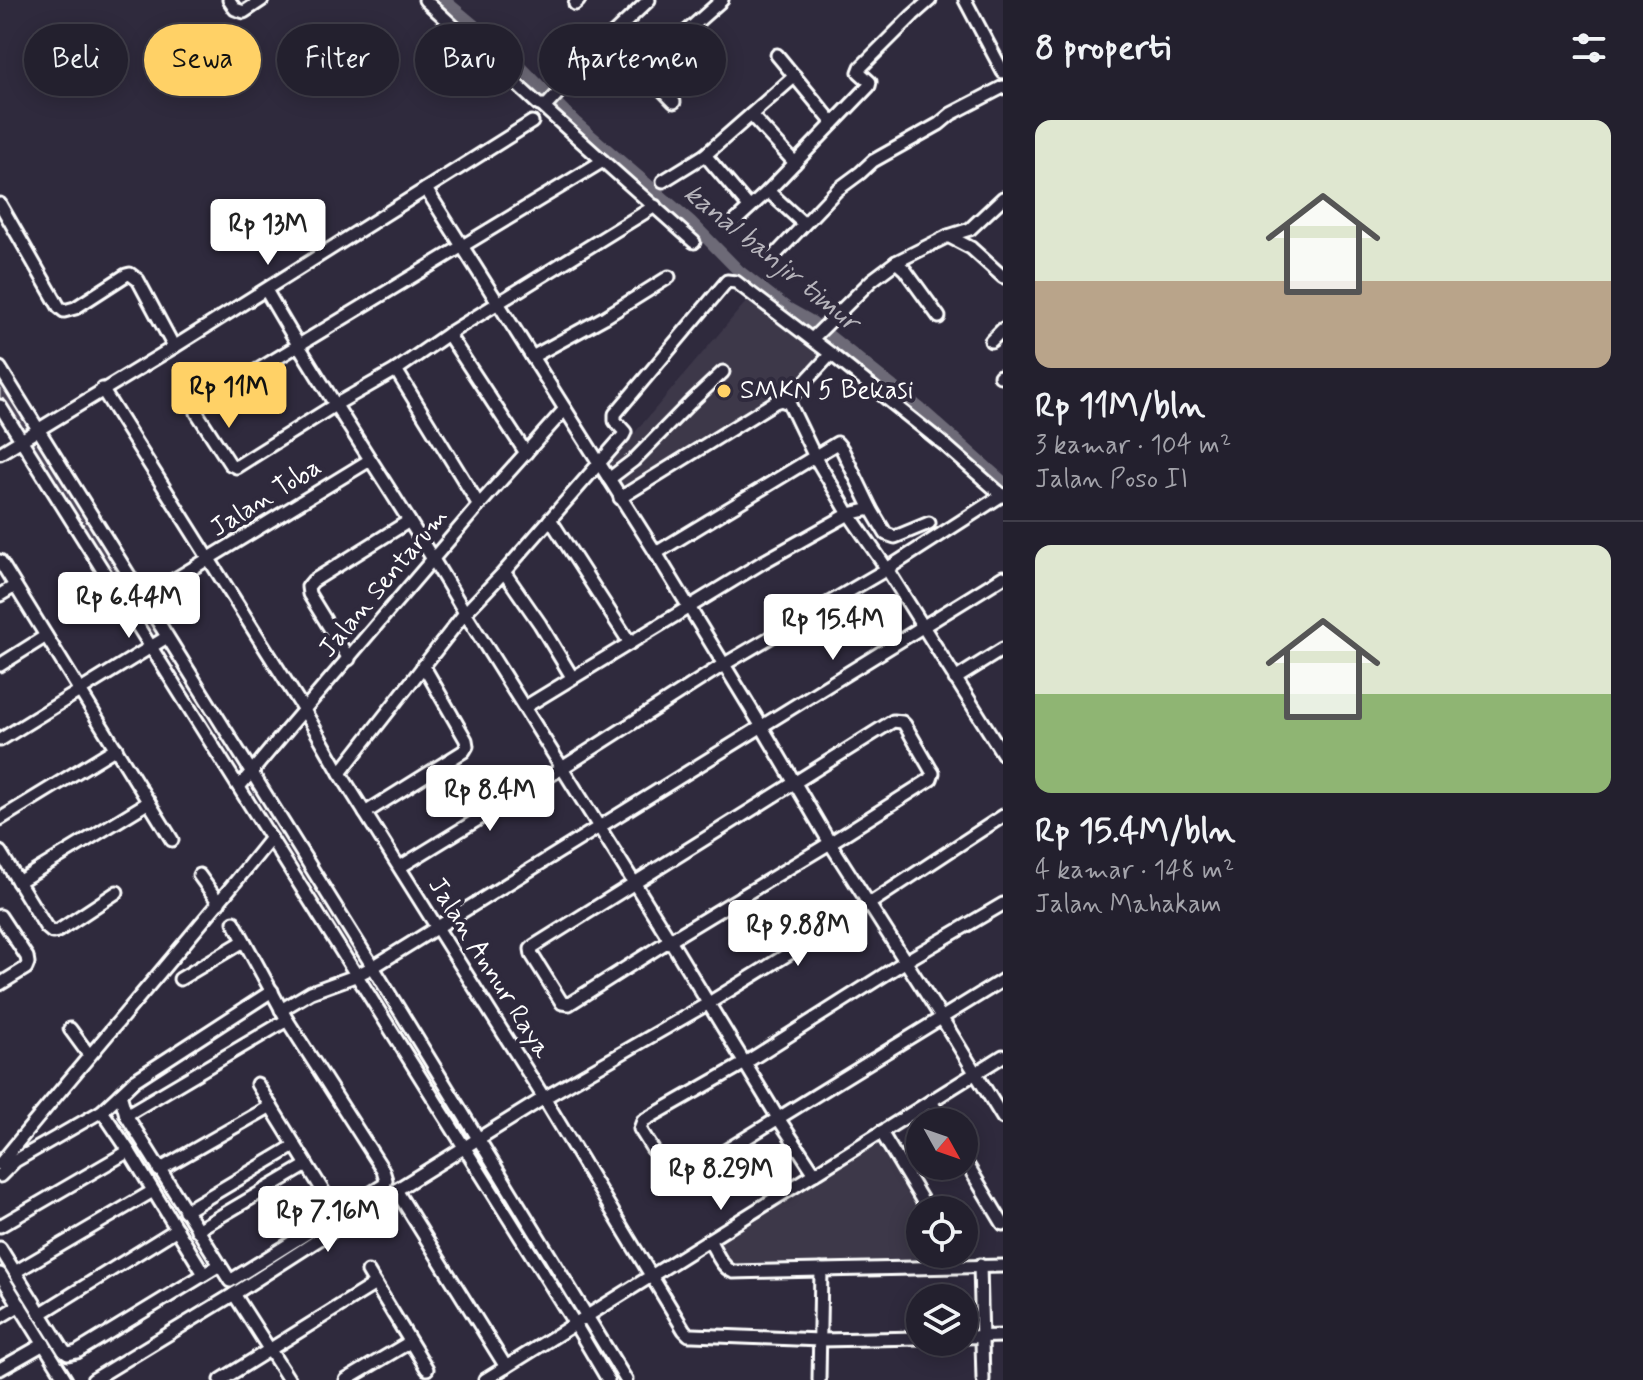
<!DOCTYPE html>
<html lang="id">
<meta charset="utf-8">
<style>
body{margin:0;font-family:Mynerve,sans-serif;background:#2f2d3a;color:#f1f3f6;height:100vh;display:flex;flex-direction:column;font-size:30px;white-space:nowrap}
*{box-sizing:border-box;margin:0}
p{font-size:26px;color:#a3a3aa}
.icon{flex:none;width:44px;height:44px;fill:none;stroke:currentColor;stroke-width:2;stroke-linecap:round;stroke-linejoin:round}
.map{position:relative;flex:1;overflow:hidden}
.drawer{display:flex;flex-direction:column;background:#23202e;width:640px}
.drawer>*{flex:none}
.banner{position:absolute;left:24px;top:24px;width:760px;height:72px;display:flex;gap:16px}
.needle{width:52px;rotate:130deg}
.tools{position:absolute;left:906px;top:1108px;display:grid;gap:16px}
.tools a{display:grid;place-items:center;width:72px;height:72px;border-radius:50%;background:#23202e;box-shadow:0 4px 20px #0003,0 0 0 2px #403e4a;font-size:40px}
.price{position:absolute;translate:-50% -68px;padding:0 18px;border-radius:8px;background:#fff;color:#222;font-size:26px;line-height:52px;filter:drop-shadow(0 2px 4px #0008)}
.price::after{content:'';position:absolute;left:50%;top:48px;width:24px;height:18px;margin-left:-12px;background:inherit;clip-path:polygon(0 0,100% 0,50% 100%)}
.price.selected{background:#ffd166;color:#111}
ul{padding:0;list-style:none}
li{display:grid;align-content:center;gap:16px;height:424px;padding:0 32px}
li+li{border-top:2px solid #403e4a}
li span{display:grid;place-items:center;height:248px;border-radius:16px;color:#555}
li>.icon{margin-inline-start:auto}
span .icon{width:144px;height:144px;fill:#fffc;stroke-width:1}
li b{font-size:34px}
h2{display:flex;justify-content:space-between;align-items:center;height:96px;padding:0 32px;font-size:34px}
.pill{padding:0 28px;border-radius:36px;background:#23202e;box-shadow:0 4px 20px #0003,0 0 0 2px #403e4a;font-size:28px;line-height:72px}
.pill.selected{background:#ffd166;color:#111}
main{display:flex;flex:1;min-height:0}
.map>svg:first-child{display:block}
.built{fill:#3c3749}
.green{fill:#464152;stroke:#a2a0a8;stroke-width:2}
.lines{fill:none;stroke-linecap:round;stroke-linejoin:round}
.canal{stroke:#6d6a77;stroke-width:12}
.minor-casing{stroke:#fff;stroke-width:17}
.minor{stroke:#2f2a3d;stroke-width:11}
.poi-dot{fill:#ffd166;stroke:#2f2a3d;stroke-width:3}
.labels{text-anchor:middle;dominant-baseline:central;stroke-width:8;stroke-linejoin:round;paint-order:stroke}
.poi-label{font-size:26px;fill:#fff;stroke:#2f2a3d;text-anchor:start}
.street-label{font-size:26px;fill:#fff;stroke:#2f2a3d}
.water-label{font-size:28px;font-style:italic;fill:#b6b4bb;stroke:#2f2a3d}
</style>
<main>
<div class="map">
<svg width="1003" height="1380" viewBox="0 0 1003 1380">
<rect width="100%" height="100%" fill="#2f2a3d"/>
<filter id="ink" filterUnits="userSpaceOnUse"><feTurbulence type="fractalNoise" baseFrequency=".0125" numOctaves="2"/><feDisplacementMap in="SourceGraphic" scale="16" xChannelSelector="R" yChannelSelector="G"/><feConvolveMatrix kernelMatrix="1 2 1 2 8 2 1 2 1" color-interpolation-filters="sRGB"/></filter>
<g filter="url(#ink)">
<g class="built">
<polygon points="751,296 812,342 819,358 787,393 780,389 623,489 609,463"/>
<polygon points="881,1132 928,1210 920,1210 920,1254 955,1254 961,1265 733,1272 709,1240"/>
</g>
<polygon class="green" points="0,368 167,637 151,647 0,406"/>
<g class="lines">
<polyline class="canal" points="444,0 505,51 575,122 690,221 739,271 787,308 812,322 923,411 1003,482"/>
<g class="minor-casing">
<g id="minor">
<polyline points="229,0 235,9 244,12 262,0"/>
<polyline points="425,0 539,105 547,105 613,34 643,70 674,102"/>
<polyline points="965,0 1003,72"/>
<polyline points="575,4 579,0"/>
<polyline points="613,34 649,0"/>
<polyline points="777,55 833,123"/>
<polyline points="643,70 722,0"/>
<polyline points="542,106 603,161"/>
<polyline points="751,115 795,163"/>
<polyline points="705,155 749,207"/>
<polyline points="663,181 705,155 795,76"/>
<polyline points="426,189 656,553 762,727 830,843 941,1017 1003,1118"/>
<polyline points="768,191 869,86 870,82 859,72 861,67 913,15 930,0"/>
<polyline points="0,204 59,307 64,311 75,308 126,275 130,274 138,280 174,347"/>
<polyline points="655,206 448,334 396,370 335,405 236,467 230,464 197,413 198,406 603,161 694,242"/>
<polyline points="732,224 768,191 804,224"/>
<polyline points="948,236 971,248 1003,277"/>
<polyline points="776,254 837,190 860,173 873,161 939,124 951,114 1003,87"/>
<polyline points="896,262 905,270 939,317"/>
<path d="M266 290C328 400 402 503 465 613L670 940 778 1118 815 1174"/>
<polyline points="448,334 526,453"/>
<polyline points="812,339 872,280 896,262 948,236 970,229 1003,198"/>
<polyline points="991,341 1003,329"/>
<polyline points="532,357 605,317 669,277"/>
<polyline points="0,368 373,967 626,1380"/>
<polyline points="396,370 479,505"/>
<polyline points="1000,376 1003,376"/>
<polyline points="102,389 304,710 340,773 544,1098 684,1330 689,1335 693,1335 820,1340 920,1338"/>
<polyline points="789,403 791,397 831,354"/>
<polyline points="0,406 575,1324 608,1380"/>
<polyline points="0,453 174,347 532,122"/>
<polyline points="609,479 634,460 690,403 723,372"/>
<polyline points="620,498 775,402 781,400 789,403 815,457 849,514 887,569 1003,754"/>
<polyline points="550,519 630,643"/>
<polyline points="656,553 837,443 842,449 871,509 886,534 895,537 929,523"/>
<polyline points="0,561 172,840"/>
<polyline points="504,572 540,624 572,677"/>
<polyline points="0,595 15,586"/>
<polyline points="144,598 370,460"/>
<polyline points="349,659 309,594 308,587 313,581 409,521"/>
<polyline points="0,665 46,636"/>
<polyline points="955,679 1003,649"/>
<polyline points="525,707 763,562 849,514 871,509"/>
<polygon points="893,721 902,722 905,725 931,770 933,773 931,779 830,843 670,940 569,1004 562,1003 532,955 531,949 534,946"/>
<polyline points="0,740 167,637"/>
<polyline points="340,773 465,613 504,572 623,436 625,432 615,421 615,414 727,281 736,282 831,354 946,446 1003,496"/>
<polyline points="239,787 290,726 479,505 565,409"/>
<polyline points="365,813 464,751 467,746 466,740 423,665"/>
<polyline points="0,819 116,748"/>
<polyline points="0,852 46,927 52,932 58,931 117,892"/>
<polyline points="400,867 562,768 723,665 887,569 1002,495"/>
<polyline points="199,875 219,903"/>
<polyline points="18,882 149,802"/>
<polyline points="1003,904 906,961 745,1063 643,1121 640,1129 672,1180 678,1180 1003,980"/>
<polyline points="0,916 27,957 28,963 26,968 0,984"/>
<polyline points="180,979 244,941"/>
<polyline points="281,1010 311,992 355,976 373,967 1003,577"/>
<polyline points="70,1029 89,1055"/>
<polyline points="257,1084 338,1215"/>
<polyline points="120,1094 126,1115 230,1281 384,1185 386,1180 383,1170 287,1020 234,922"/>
<polyline points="931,1101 943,1122"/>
<polyline points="102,1111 129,1151 204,1274"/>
<polyline points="126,1115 287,1020"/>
<polyline points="881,1132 928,1210"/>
<polyline points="964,1159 1003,1224"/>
<path d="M0 1164C89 1054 183 948 271 838"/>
<polyline points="159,1170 271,1106"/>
<polyline points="0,1176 15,1161 102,1111 135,1080 272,991"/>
<polyline points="396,1190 506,1367"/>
<polyline points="185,1211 294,1146"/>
<polyline points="0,1226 129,1151"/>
<polyline points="197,1230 307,1165"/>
<path d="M709 1240C716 1251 721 1267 733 1272L1003 1266"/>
<polyline points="0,1248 64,1351 68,1354 77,1352 218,1266"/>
<polyline points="980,1265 983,1380"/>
<polyline points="15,1272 153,1191"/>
<polyline points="368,1272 427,1369"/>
<polyline points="0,1274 66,1380"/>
<polyline points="234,1294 289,1380"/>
<polyline points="40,1314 177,1229"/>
<polyline points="0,1317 20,1305"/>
<polyline points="964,1337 1003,1336"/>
<polyline points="0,1369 44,1344"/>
<polyline points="93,1380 234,1294 396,1190 544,1098 709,1003 869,904 1003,816"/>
<polyline points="221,1380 375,1284"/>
<polyline points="346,1380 410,1342"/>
<polyline points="485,1380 1003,1056"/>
<polyline points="819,1380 821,1270"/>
</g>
</g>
<use href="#minor" class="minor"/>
</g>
</g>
<circle class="poi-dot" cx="724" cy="391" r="8"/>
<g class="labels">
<g class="poi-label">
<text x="740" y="391">SMKN 5 Bekasi</text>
</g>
<g class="street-label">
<text transform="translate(266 498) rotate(-32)">Jalan Toba</text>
<text transform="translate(384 583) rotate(-50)">Jalan Sentarum</text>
<text transform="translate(489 968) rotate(58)">Jalan Annur Raya</text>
</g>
<g class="water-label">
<text transform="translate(771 258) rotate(39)">kanal banjir timur</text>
</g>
</g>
</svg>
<div class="tools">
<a><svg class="needle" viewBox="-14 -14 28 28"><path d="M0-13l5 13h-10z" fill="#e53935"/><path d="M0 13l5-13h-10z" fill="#a3a3aa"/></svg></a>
<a><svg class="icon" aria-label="locate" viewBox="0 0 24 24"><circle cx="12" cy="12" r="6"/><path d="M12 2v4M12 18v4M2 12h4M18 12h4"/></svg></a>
<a><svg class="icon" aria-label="layers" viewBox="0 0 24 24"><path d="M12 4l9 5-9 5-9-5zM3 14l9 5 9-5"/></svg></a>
</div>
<b class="price" style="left:268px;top:267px">Rp 13M</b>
<b class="price selected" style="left:229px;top:430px">Rp 11M</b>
<b class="price" style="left:129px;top:640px">Rp 6.44M</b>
<b class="price" style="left:833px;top:662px">Rp 15.4M</b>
<b class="price" style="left:490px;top:833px">Rp 8.4M</b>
<b class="price" style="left:798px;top:968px">Rp 9.88M</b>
<b class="price" style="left:721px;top:1212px">Rp 8.29M</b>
<b class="price" style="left:328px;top:1254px">Rp 7.16M</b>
<div class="banner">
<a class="pill">Beli</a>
<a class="pill selected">Sewa</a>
<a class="pill">Filter</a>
<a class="pill">Baru</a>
<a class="pill">Apartemen</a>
</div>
</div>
<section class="drawer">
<h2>8 properti<svg class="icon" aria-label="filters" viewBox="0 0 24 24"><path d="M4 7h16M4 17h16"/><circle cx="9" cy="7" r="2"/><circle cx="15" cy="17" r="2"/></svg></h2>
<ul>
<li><span style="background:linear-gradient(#dfe7d0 65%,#b9a48a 0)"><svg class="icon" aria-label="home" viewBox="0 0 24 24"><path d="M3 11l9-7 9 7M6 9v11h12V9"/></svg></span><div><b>Rp 11M/bln</b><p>3 kamar · 104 m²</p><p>Jalan Poso II</p></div></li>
<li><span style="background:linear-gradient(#dfe7d0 60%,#8fb573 0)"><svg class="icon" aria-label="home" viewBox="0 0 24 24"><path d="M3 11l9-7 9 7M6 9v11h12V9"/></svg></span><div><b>Rp 15.4M/bln</b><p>4 kamar · 148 m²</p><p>Jalan Mahakam</p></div></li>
</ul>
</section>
</main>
